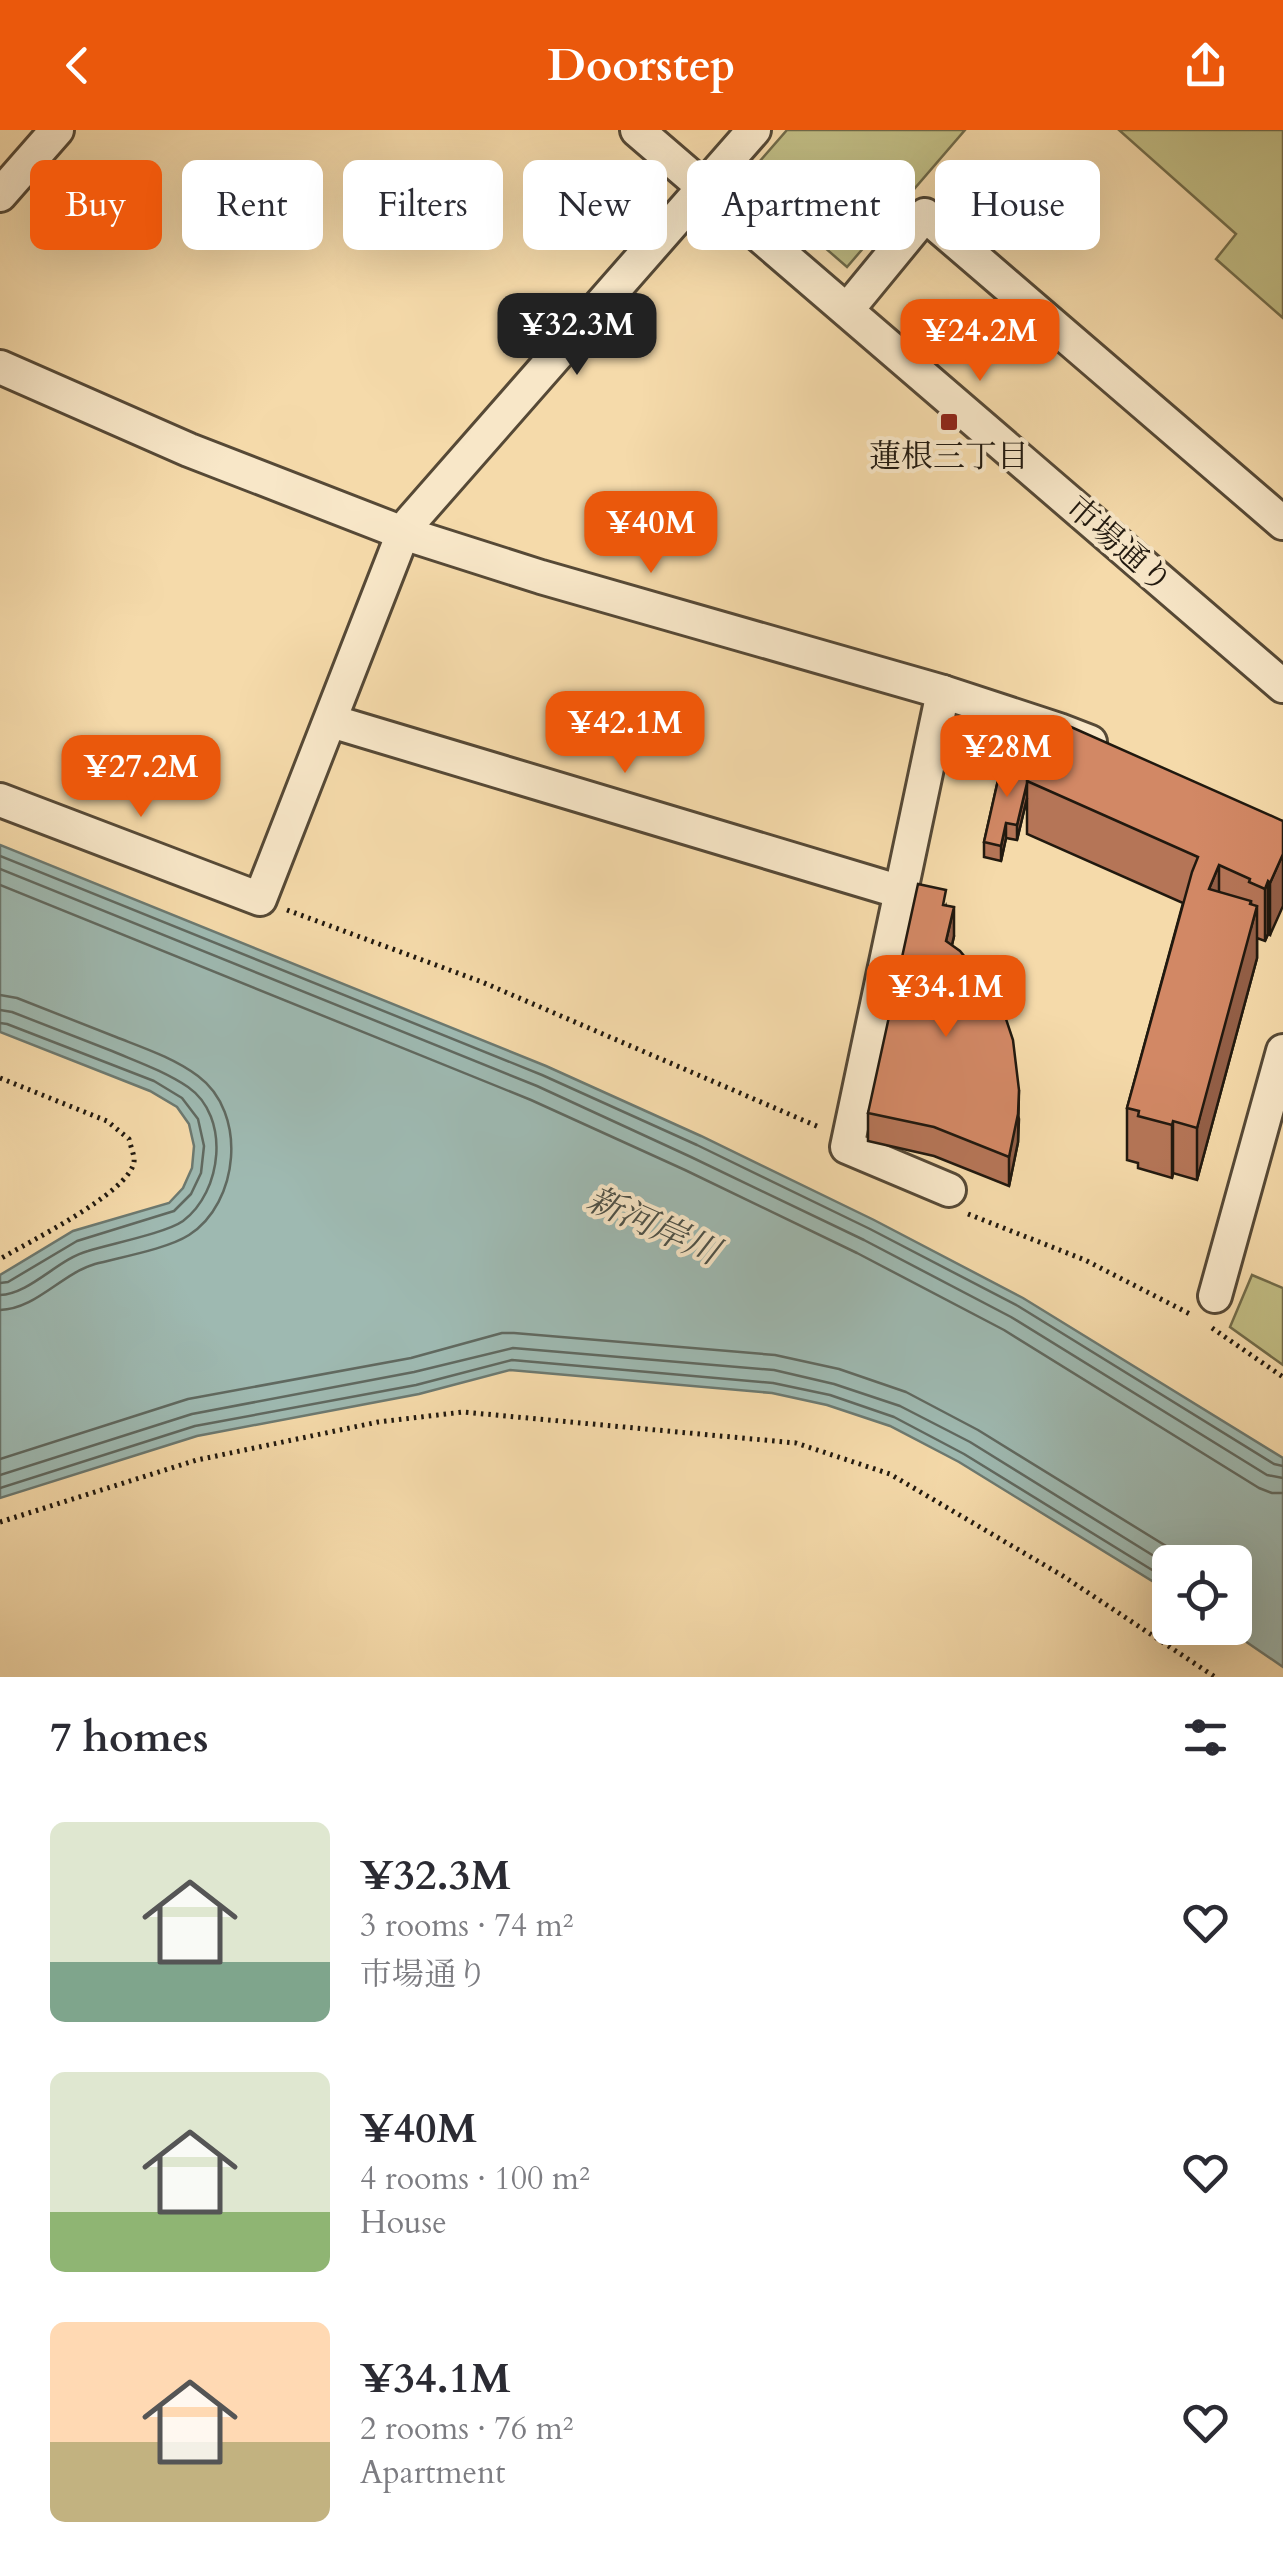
<!DOCTYPE html>
<meta charset="utf-8">
<style>
body{margin:0;font-family:Cardo,"Noto Serif JP",serif;background:#f2f2f3;color:#2b2b33;height:100vh;display:flex;flex-direction:column;font-size:38px;white-space:nowrap}
*{box-sizing:border-box;margin:0}
p{font-size:32px;color:#7c7c81}
.icon{flex:none;width:55px;height:55px;fill:none;stroke:currentColor;stroke-width:2;stroke-linecap:round;stroke-linejoin:round}
.map{position:relative;height:1547px;overflow:hidden}
.panel{display:flex;flex-direction:column;background:#fff;flex:1}
.panel>*{flex:none}
.guide{position:absolute;left:30px;top:30px;width:1225px;height:90px;display:flex;gap:20px}
.buttons{position:absolute;left:1152px;top:1415px;display:grid;gap:20px}
.buttons a{display:grid;place-items:center;width:100px;height:100px;border-radius:15px;background:#fff;box-shadow:0 10px 40px #0002;font-size:50px}
.price{position:absolute;translate:-50% -85px;padding:0 22px;border-radius:20px;background:#ea580c;color:#fff;font-size:32px;line-height:65px;filter:drop-shadow(0 2px 5px #0008)}
.price::after{content:'';position:absolute;left:50%;top:60px;width:30px;height:22px;margin-left:-15px;background:inherit;clip-path:polygon(0 0,100% 0,50% 100%)}
.price.current{background:#222;color:#fff}
ul{padding:0;list-style:none}
li{display:flex;align-items:center;gap:30px;height:250px;padding:0 50px}
li span{display:grid;place-items:center;flex:none;width:280px;height:200px;border-radius:15px;color:#555}
li>.icon{margin-inline-start:auto}
span .icon{width:120px;height:120px;fill:#fffc;stroke-width:1}
li b{font-size:42px}
h2{display:flex;justify-content:space-between;align-items:center;height:120px;padding:0 50px;font-size:42px}
.pill{padding:0 35px;border-radius:15px;background:#fff;box-shadow:0 10px 40px #0002;font-size:35px;line-height:90px}
.pill.current{background:#ea580c;color:#fff}
header{display:flex;justify-content:space-between;align-items:center;height:130px;padding:0 50px;background:#ea580c;color:#fff;font-size:45px;font-weight:800}
.map>svg:first-child{display:block}
.green{fill:#c2be85;stroke:#726c4a;stroke-width:2.5}
.water{fill:#9eb9b1;stroke:#6c7970;stroke-width:2.5}
.lines{fill:none;stroke-linecap:round;stroke-linejoin:round}
.shore{stroke:#606960;stroke-width:2.5}
.minor-casing{stroke:#564936;stroke-width:38}
.path{stroke:#21190f;stroke-width:5;stroke-dasharray:2.5 5;stroke-linecap:butt}
.minor{stroke:#f8e7c8;stroke-width:32}
.wall{fill:#b57557;stroke:#21190f;stroke-width:2.5}
.shaded-wall{fill:#935f47;stroke:#21190f;stroke-width:2.5}
.building{fill:#d28865;stroke:#21190f;stroke-width:2.5}
.poi-dot{fill:#8f2418;stroke:#f8e7c8;stroke-width:4}
.labels{text-anchor:middle;dominant-baseline:central;stroke-width:8;stroke-linejoin:round;paint-order:stroke}
.poi-label{font-size:32px;fill:#21190f;stroke:#f8e7c8}
.street-label{font-size:32px;fill:#21190f;stroke:#f8e7c8}
.water-label{font-size:35px;font-style:italic;fill:#4d5148;stroke:#f8e7c8}
</style>
<header><svg class="icon" aria-label="back" viewBox="0 0 24 24"><path d="M15 5l-7 7 7 7"/></svg>Doorstep<svg class="icon" aria-label="share" viewBox="0 0 24 24"><path d="M12 15V3M7 8l5-5 5 5M5 13v7h14v-7"/></svg></header>
<div class="map">
<svg width="1283" height="1547" viewBox="0 0 1283 1547">
<rect width="100%" height="100%" fill="#f5daaa"/>
<filter id="stains"><feTurbulence type="fractalNoise" baseFrequency=".002" numOctaves="4"/><feColorMatrix values="0 0 0 0 .2 0 0 0 0 .09 0 0 0 0 .02 0 0 0 .5 -.17"/></filter>
<radialGradient id="worn" r=".72"><stop offset=".6" stop-color="#630" stop-opacity="0"/><stop offset="1" stop-color="#630" stop-opacity=".3"/></radialGradient>
<g class="green">
<polygon points="787,0 965,0 847,137 745,48"/>
<polygon points="1119,0 1283,0 1283,188 1216,129 1236,104"/>
<polygon points="1252,1145 1283,1158 1283,1235 1230,1197"/>
</g>
<polygon class="water" points="0,715 546,936 701,1006 874,1090 1023,1168 1283,1328 1283,1537 1226,1498 1235,1498 1235,1432 1170,1432 1170,1462 959,1332 890,1296 827,1275 772,1263 510,1240 419,1264 197,1306 0,1368 0,1145 73,1101 169,1073 183,1058 192,1038 194,1016 189,994 177,977 150,961 0,902"/>
<g class="lines">
<g class="shore">
<polyline points="0,726 542,945 697,1015 870,1099 1018,1176 1274,1334 1283,1336"/>
<polyline points="0,739 537,956 691,1027 864,1110 1011,1187 1267,1345 1283,1348"/>
<polyline points="0,755 531,970 685,1040 857,1123 1004,1200 1259,1358 1272,1363 1283,1363"/>
<path d="M0 865 17 868C50 881 83 894 116 907 144 918 174 928 198 946 248 983 239 1073 189 1105 167 1119 121 1127 95 1134 61 1144 36 1179 0 1180"/>
<path d="M0 880 12 882C45 895 78 908 112 921 138 932 164 941 188 957 231 987 222 1062 183 1091 166 1103 110 1114 88 1121 58 1129 30 1164 0 1165"/>
<polyline points="0,893 7,894 154,951 182,968 198,989 204,1016 201,1043 191,1064 174,1081 77,1111 8,1152 0,1153"/>
<polyline points="0,1329 188,1269 411,1228 502,1203 514,1203 775,1225 839,1239 906,1262 978,1300 1192,1432"/>
<polyline points="0,1345 192,1284 414,1242 513,1218 774,1240 834,1254 900,1276 970,1312 1170,1436"/>
<polyline points="0,1358 195,1296 416,1255 512,1230 773,1253 830,1265 894,1287 964,1324 1170,1451"/>
</g>
<g class="minor-casing">
<g id="minor">
<polyline points="637,0 1283,556"/>
<polyline points="0,65 57,0"/>
<polyline points="847,180 925,85 1283,393"/>
<polyline points="0,237 189,320 403,403 541,447 943,562 1059,600 1090,612"/>
<polyline points="943,562 847,1017 949,1060"/>
<polyline points="331,591 901,762"/>
<polyline points="0,670 260,769 403,403 411,391 754,0"/>
<polyline points="1215,1166 1283,921"/>
</g>
</g>
<g class="path">
<polyline points="287,780 482,852 819,997"/>
<path d="M0 948 107 991 129 1009C130 1015 135 1026 134 1032 129 1063 28 1112 0 1129"/>
<polyline points="968,1084 1085,1130 1190,1184"/>
<polyline points="1212,1198 1283,1247"/>
<polyline points="0,1392 197,1330 378,1292 463,1282 796,1313 890,1344 1063,1446 1215,1547"/>
</g>
<use href="#minor" class="minor"/>
</g>
<g class="wall">
<polygon points="1003,628 1283,691 1270,805 1268,804 1265,811 1257,808 1257,828 1197,1050 1173,1043 1172,1048 1138,1038 1138,1033 1127,1030 1127,978 1183,773 1027,704 1027,668 1017,710 1006,708 1001,731 984,727 984,712"/>
<polygon points="946,776 954,806 952,815 1019,989 1018,1012 1009,1056 934,1026 868,1011 868,983"/>
</g>
<g class="shaded-wall">
<polygon points="1027,653 1027,668 1017,710 1017,695"/>
<polygon points="1006,693 1006,708 1001,731 1001,716"/>
<polygon points="1283,724 1283,776 1270,805 1270,753"/>
<polygon points="1219,735 1219,788 1209,759"/>
<polygon points="1268,751 1268,804 1265,811 1265,759"/>
<polygon points="1251,771 1251,798 1257,776 1257,828 1197,1050 1197,998"/>
<polygon points="954,777 954,806 946,840 946,811"/>
<polygon points="1019,960 1018,1012 1009,1056 1009,1027"/>
<polygon points="1173,991 1173,1043 1172,1048 1172,995"/>
</g>
<g class="building">
<polygon points="1053,589 1283,691 1283,724 1270,753 1268,751 1265,759 1249,752 1250,749 1219,735 1209,759 1251,771 1250,774 1257,776 1197,998 1173,991 1172,995 1138,986 1139,981 1127,978 1192,742 1198,727 1027,651 1032,639 1027,637 1042,602 1046,604"/>
<polygon points="1003,628 1028,633 1027,637 1027,653 1017,695 1006,693 1001,716 984,712"/>
<polygon points="918,754 946,760 943,775 954,777 946,811 960,821 991,859 1004,883 1013,910 1019,960 1018,984 1009,1027 934,997 868,983"/>
</g>
<rect class="poi-dot" x="939" y="282" width="20" height="20" rx="5"/>
<g class="labels">
<g class="poi-label">
<text x="949" y="327">蓮根三丁目</text>
</g>
<g class="street-label">
<text transform="translate(1119 415) rotate(41)">市場通り</text>
</g>
<g class="water-label">
<text transform="translate(653 1096) rotate(24)">新河岸川</text>
</g>
</g>
<rect width="100%" height="100%" filter="url(#stains)"/>
<rect width="100%" height="100%" fill="url(#worn)"/>
</svg>
<div class="buttons">
<a><svg class="icon" aria-label="locate" viewBox="0 0 24 24"><circle cx="12" cy="12" r="6"/><path d="M12 2v4M12 18v4M2 12h4M18 12h4"/></svg></a>
</div>
<b class="price current" style="left:577px;top:248px">¥32.3M</b>
<b class="price" style="left:980px;top:254px">¥24.2M</b>
<b class="price" style="left:651px;top:446px">¥40M</b>
<b class="price" style="left:625px;top:646px">¥42.1M</b>
<b class="price" style="left:1007px;top:670px">¥28M</b>
<b class="price" style="left:141px;top:690px">¥27.2M</b>
<b class="price" style="left:946px;top:910px">¥34.1M</b>
<div class="guide">
<a class="pill current">Buy</a>
<a class="pill">Rent</a>
<a class="pill">Filters</a>
<a class="pill">New</a>
<a class="pill">Apartment</a>
<a class="pill">House</a>
</div>
</div>
<section class="panel">
<h2>7 homes<svg class="icon" aria-label="filters" viewBox="0 0 24 24"><path d="M4 7h16M4 17h16"/><circle cx="9" cy="7" r="2"/><circle cx="15" cy="17" r="2"/></svg></h2>
<ul>
<li><span style="background:linear-gradient(#dfe7d0 70%,#7fa58c 0)"><svg class="icon" aria-label="home" viewBox="0 0 24 24"><path d="M3 11l9-7 9 7M6 9v11h12V9"/></svg></span><div><b>¥32.3M</b><p>3 rooms · 74 m²</p><p>市場通り</p></div><svg class="icon" aria-label="heart" viewBox="0 0 24 24"><path d="M12 20l-8-8c-3-5 5-10 8-4 3-6 11-1 8 4z"/></svg></li>
<li><span style="background:linear-gradient(#dfe7d0 70%,#8fb573 0)"><svg class="icon" aria-label="home" viewBox="0 0 24 24"><path d="M3 11l9-7 9 7M6 9v11h12V9"/></svg></span><div><b>¥40M</b><p>4 rooms · 100 m²</p><p>House</p></div><svg class="icon" aria-label="heart" viewBox="0 0 24 24"><path d="M12 20l-8-8c-3-5 5-10 8-4 3-6 11-1 8 4z"/></svg></li>
<li><span style="background:linear-gradient(#ffd9b3 60%,#c2b280 0)"><svg class="icon" aria-label="home" viewBox="0 0 24 24"><path d="M3 11l9-7 9 7M6 9v11h12V9"/></svg></span><div><b>¥34.1M</b><p>2 rooms · 76 m²</p><p>Apartment</p></div><svg class="icon" aria-label="heart" viewBox="0 0 24 24"><path d="M12 20l-8-8c-3-5 5-10 8-4 3-6 11-1 8 4z"/></svg></li>
</ul>
</section>
